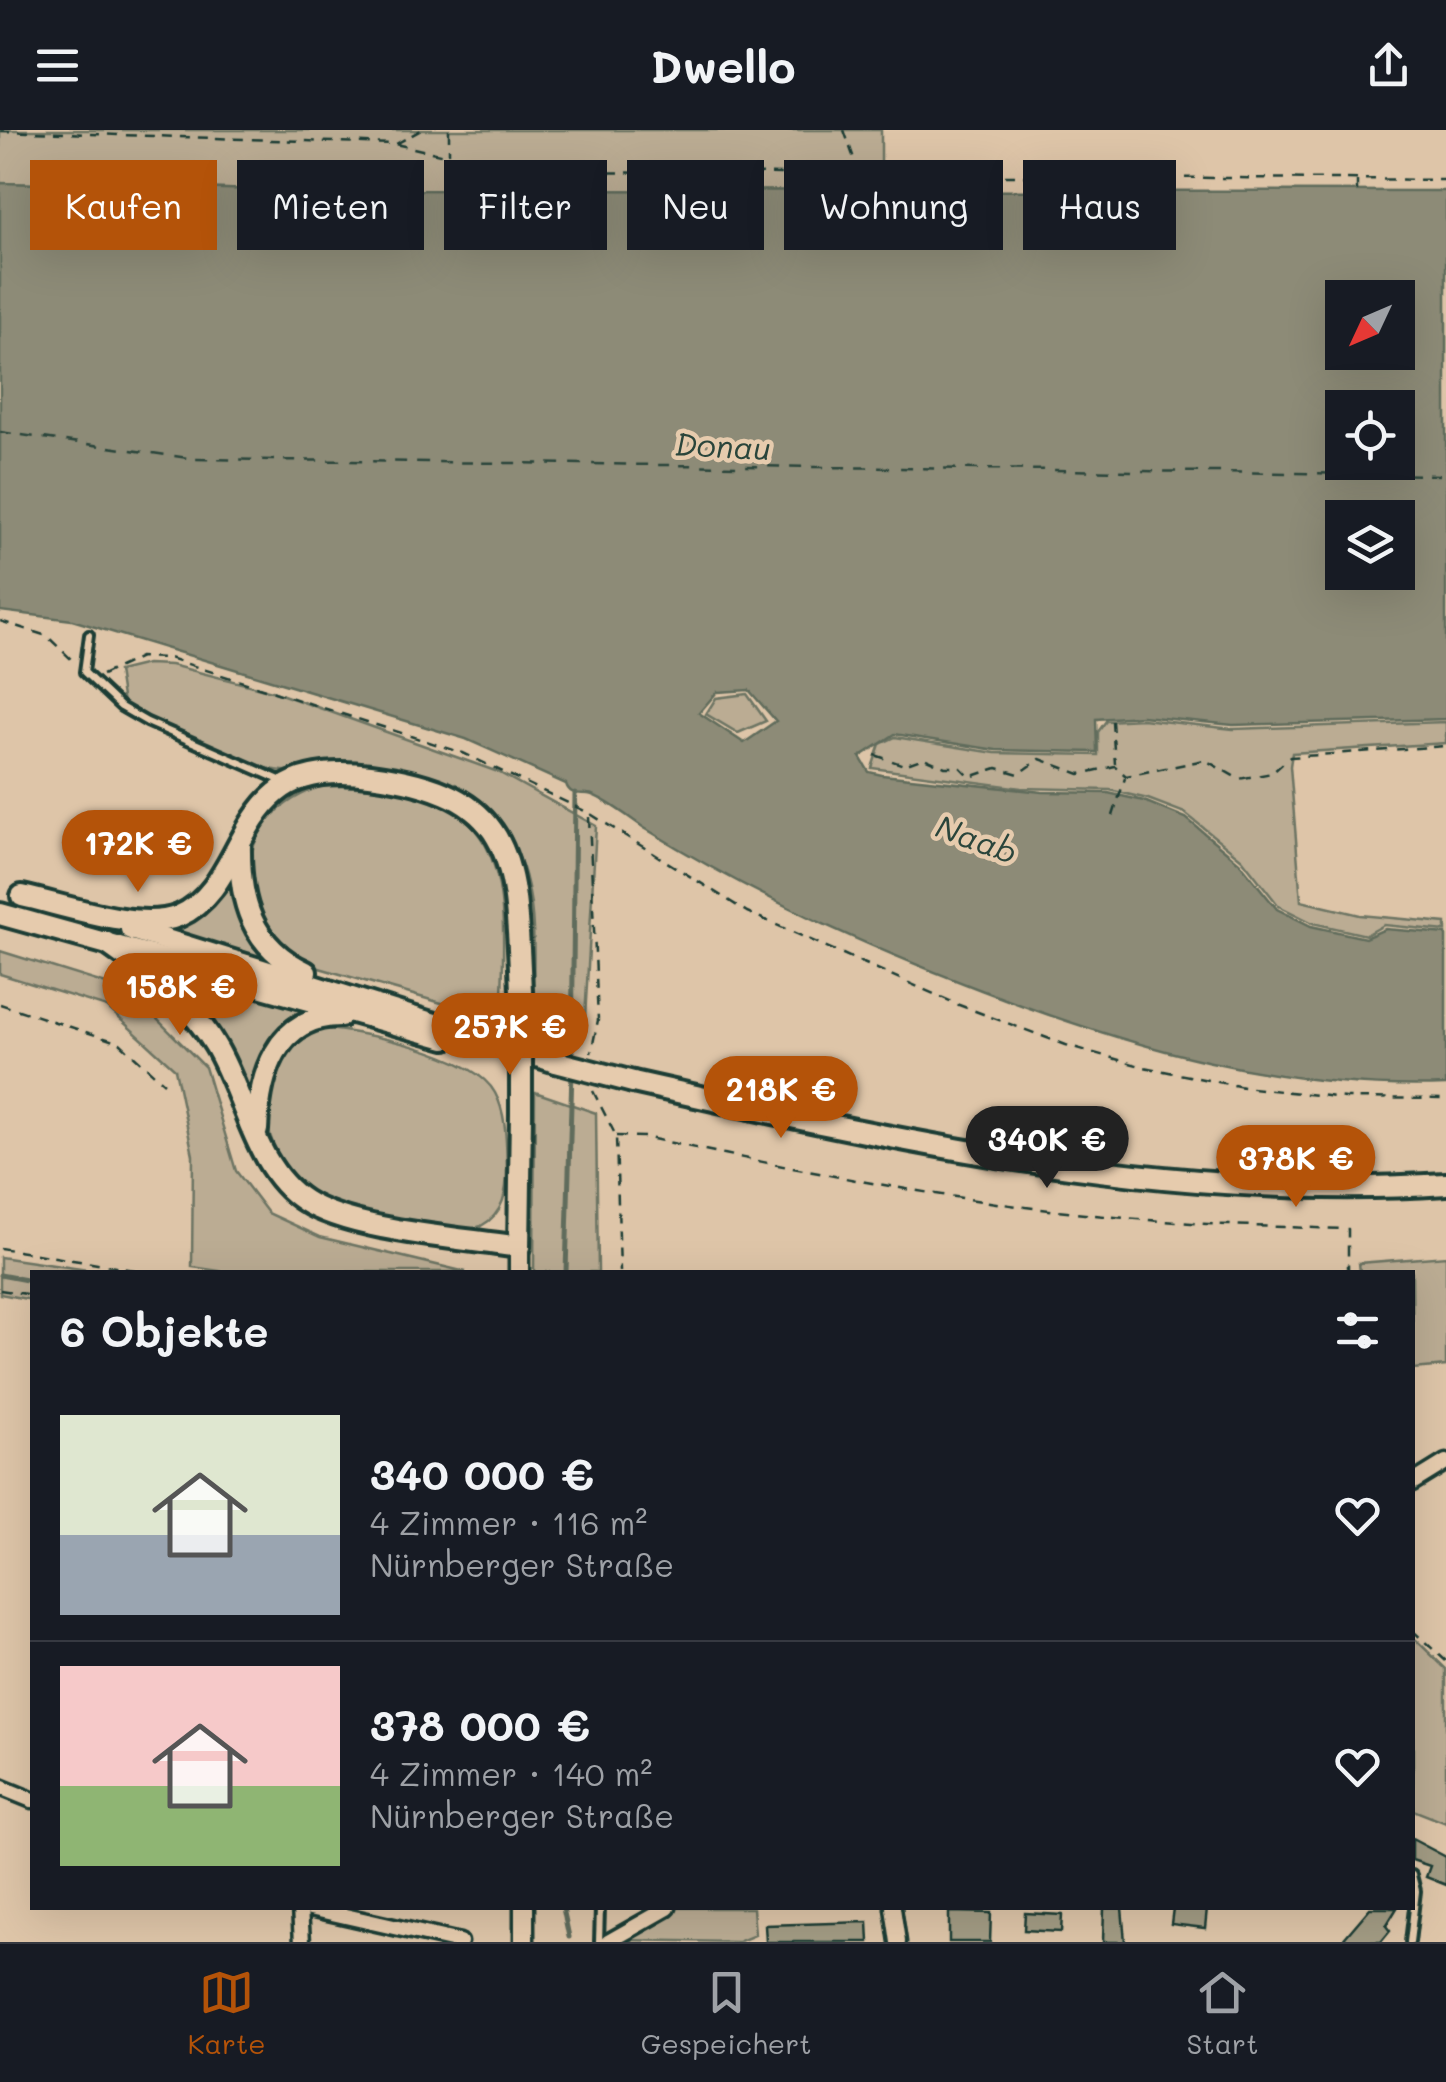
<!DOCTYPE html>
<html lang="de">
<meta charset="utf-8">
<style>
body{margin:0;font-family:Mali,sans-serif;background:#242831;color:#f1f3f6;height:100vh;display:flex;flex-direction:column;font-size:38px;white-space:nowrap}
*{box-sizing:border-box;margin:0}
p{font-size:32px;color:#9ea1a6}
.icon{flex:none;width:55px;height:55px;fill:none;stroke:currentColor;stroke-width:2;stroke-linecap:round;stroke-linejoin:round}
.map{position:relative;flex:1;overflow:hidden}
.panel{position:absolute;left:30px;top:1140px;width:1385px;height:640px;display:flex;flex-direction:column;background:#171b24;border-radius:0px;box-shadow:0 10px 40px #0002}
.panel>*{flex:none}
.top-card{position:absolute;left:30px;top:30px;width:1388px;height:90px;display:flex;gap:20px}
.needle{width:65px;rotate:226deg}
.tools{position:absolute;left:1325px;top:150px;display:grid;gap:20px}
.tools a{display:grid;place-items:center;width:90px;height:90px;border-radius:0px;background:#171b24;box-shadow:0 10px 40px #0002;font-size:50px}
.price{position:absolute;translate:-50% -85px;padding:0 22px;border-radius:35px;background:#b45309;color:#fff;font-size:32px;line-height:65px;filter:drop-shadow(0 2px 5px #0008)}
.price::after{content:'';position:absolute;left:50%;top:60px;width:30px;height:22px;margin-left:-15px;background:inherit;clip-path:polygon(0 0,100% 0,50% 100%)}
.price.selected{background:#222;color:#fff}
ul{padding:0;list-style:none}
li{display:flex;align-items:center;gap:30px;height:250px;padding:0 30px}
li+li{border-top:2px solid #363941}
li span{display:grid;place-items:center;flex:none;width:280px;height:200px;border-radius:0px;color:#555}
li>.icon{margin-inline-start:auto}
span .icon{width:120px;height:120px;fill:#fffc;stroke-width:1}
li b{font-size:42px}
h2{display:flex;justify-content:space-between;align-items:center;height:120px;padding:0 30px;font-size:42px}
.chip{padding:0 35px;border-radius:0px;background:#171b24;box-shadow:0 10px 40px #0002;font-size:35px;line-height:90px}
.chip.selected{background:#b45309;color:#fff}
header{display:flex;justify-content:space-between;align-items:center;height:130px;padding:0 30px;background:#171b24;font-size:45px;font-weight:700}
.dock{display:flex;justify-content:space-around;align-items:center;height:140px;border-top:2px solid #363941;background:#171b24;font-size:28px;color:#9ea1a6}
.dock a{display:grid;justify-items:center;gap:5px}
.dock .selected{color:#b45309}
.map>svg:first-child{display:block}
.green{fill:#bbac93;stroke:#6d7464;stroke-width:2.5}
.water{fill:#8d8b77;stroke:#616c5c;stroke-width:2.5;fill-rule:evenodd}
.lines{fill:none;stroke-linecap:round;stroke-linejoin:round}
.stream{stroke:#616c5c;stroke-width:5}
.ferry{stroke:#2a453b;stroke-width:2.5;stroke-dasharray:12 10;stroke-linecap:butt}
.building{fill:#a39c84;stroke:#1f3d34;stroke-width:2.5}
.service-casing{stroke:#1f3d34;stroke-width:14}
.minor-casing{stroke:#1f3d34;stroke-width:21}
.tertiary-casing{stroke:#1f3d34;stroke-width:25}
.secondary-casing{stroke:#1f3d34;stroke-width:28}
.path{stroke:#1f3d34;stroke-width:2.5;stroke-dasharray:10 8;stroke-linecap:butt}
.service{stroke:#e6cbad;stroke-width:6}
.minor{stroke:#e6cbad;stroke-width:14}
.tertiary{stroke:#e6cbad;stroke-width:18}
.secondary{stroke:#e6cbad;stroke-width:20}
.secondary-bridge-casing{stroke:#1f3d34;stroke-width:28;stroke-linecap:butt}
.secondary-bridge{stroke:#e6cbad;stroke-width:20}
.labels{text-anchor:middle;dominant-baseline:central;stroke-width:9;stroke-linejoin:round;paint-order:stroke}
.water-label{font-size:32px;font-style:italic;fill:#2a453b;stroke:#e6cbad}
</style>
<header><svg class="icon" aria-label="menu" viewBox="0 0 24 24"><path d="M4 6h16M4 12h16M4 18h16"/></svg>Dwello<svg class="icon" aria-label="share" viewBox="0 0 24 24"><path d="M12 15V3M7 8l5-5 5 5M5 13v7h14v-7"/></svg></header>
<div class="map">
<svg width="1446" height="1812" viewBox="0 0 1446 1812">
<rect width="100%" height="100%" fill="#dec5a8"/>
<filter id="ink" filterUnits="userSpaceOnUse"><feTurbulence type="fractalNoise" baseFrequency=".01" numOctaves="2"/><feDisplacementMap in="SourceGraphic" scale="20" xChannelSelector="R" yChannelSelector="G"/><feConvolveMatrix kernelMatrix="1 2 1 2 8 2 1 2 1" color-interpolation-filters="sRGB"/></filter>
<g filter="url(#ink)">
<g class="green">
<polygon points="0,0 881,0 881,57 826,61 260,60 0,53"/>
<path d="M147 534 171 535 272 561 498 642 596 696 584 906 532 892C534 798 547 702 447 655 424 644 391 634 366 633 339 632 310 644 283 641 245 638 157 595 123 574L118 541Z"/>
<polygon points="747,564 766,591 738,603 706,584 716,568"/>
<polygon points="1142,589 1233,599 1446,592 1446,613 1292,623 1290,636 1301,771 1360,785 1446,793 1446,801 1384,795 1366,805 1313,793 1279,776 1242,729 1185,683 1148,669 1110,660 1021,658 872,638 880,614 895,607 995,623 1098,625 1098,602 1106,591"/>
<path d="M323 656C511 655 508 735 501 890L302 833C226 781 231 684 323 656Z"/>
<polygon points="233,742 240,789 267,825 266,831 169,802"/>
<polygon points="0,821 129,861 205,937 236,1041 268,1083 320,1107 466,1142 226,1142 192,1137 193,1025 175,939 107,877 0,844"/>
<polygon points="160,838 303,881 267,916 250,968 159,843"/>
<path d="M313 898C355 899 474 923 495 963 507 985 506 1013 507 1038 507 1061 504 1084 481 1096 462 1104 433 1094 414 1091 381 1084 348 1081 318 1066 273 1043 248 972 279 928 287 914 300 906 313 898Z"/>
<polygon points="535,962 596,983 598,1142 534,1142"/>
<polygon points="1446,1126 1446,1236 1413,1239 1412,1142 1360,1142 1359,1133"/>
<polygon points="0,1127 101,1142 32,1142 32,1170 0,1164"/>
<polygon points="1413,1507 1446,1539 1446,1693 1413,1680"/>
<polygon points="676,1778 753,1778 755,1805 738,1812 620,1810"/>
</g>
<path class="water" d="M0 53 260 60 1446 61V589L1233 595 1142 586 1096 589 1097 622 996 620 895 604 860 627 869 642 882 645 1042 662 1108 663 1144 671 1186 688 1239 732 1277 779 1311 796 1365 808 1385 799 1446 804V955C1282 961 1132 918 981 860 863 815 753 765 646 699 635 692 599 664 588 664 579 663 570 666 566 654L466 609 72 490 0 481ZM1342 168H1398V222H1342ZM1342 278H1398V332H1342ZM1342 388H1398V442H1342ZM749 560 776 591 744 613 699 583 717 562Z"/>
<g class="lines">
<g class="stream">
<polyline points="572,930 575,663"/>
<polyline points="566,1142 572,941"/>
<polyline points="0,1145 32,1151"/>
<polyline points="563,1778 569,1807"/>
</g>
<polyline class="ferry" points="0,302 196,329 1446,345"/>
</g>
<g class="building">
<polygon points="1412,1709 1446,1727 1446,1755 1426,1747 1430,1736 1412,1730"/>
<polygon points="1104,1778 1122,1778 1125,1812 1103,1812"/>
<polygon points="1173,1778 1207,1778 1205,1798 1171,1794"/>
<polygon points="1370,1778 1397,1778 1386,1796 1390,1801 1381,1812 1341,1812"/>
<polygon points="949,1782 991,1783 990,1812 949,1812"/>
<polygon points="1025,1783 1062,1785 1061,1802 1024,1800"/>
<polygon points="868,1792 869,1812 766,1812 765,1795"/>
</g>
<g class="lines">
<g class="service-casing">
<g id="service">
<polyline points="89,505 84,542 121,577 147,592 282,651"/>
<polyline points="599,1812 600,1778"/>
<polyline points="1410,1812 1416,1761 1412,1745"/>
</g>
</g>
<g class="minor-casing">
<g id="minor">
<polyline points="1412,1353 1446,1332"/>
<polyline points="0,1657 32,1670"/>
<polyline points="300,1778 302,1812"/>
<polyline points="310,1778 460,1812"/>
<polyline points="893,1778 898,1812"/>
<polyline points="608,1812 668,1778"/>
</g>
</g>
<g class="tertiary-casing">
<g id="tertiary">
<polyline points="519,1117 519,1142"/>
<polyline points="524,1778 524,1812"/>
</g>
</g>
<g class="secondary-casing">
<g id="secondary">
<path d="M240 714C239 770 251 817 306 842"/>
<path d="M22 766C64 775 139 802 179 786 229 764 236 696 276 663 301 641 339 641 370 645 520 664 515 734 521 861"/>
<polyline points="0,784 446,908"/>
<polyline points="131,799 556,932"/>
<path d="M105 812C146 841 189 871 215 915 245 964 254 1039 305 1071 351 1101 463 1108 519 1117L521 984"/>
<path d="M633 952C900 1012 1171 1072 1446 1054"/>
<path d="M257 1000C259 946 276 885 341 886"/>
</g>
</g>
<g class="path">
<polyline points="449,0 449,23"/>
<polyline points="844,0 860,46"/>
<polyline points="0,1 395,14 503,38 565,42 1446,50"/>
<polyline points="396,14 421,0"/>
<polyline points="1357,51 1357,61"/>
<polyline points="0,491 47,506 72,530"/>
<polyline points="102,545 140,527 169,528 463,623 589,683 747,782 959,875 1066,915 1144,937 1243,957 1345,968 1446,969"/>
<polyline points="1112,591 1115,634"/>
<polyline points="875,625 904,635 924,628 945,637 960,637 970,647 997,638 1019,644 1040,629 1080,644 1115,636 1126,646 1205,630 1239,649 1272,643 1290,627 1446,616"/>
<polyline points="1113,686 1125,648"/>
<polyline points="589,687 598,890 591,923"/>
<polyline points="0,874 120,913 164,953"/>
<polyline points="593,961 616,1006 620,1142"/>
<path d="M616 1006 644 1007C816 1044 989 1079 1164 1091 1225 1096 1287 1097 1348 1099V1142"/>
<polyline points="0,1118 146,1142"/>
<polyline points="0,1160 32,1165"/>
<polyline points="1412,1500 1446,1531"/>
</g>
<use href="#service" class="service"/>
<use href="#minor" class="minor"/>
<use href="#tertiary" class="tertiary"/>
<use href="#secondary" class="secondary"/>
<g class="secondary-bridge-casing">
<g id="secondary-bridge">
<polyline points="521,861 521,984"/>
<polyline points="556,932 633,952"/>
</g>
</g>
<use href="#secondary-bridge" class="secondary-bridge"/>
</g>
</g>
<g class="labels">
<g class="water-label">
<text transform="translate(723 315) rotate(3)">Donau</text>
<text transform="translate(977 708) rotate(20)">Naab</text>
</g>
</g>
</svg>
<div class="tools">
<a><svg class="needle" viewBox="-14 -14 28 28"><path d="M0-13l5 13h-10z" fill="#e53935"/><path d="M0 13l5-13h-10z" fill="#9ea1a6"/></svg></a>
<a><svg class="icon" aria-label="locate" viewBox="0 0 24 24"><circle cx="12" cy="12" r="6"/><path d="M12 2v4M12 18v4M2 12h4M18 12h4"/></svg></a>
<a><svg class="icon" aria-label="layers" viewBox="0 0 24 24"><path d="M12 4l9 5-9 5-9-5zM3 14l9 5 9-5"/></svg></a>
</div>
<b class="price" style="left:138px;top:765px">172K €</b>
<b class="price" style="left:180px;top:908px">158K €</b>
<b class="price" style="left:510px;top:948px">257K €</b>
<b class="price" style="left:781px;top:1011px">218K €</b>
<b class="price selected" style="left:1047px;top:1061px">340K €</b>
<b class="price" style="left:1296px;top:1080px">378K €</b>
<div class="top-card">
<a class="chip selected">Kaufen</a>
<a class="chip">Mieten</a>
<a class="chip">Filter</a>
<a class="chip">Neu</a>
<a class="chip">Wohnung</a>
<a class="chip">Haus</a>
</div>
<section class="panel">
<h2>6 Objekte<svg class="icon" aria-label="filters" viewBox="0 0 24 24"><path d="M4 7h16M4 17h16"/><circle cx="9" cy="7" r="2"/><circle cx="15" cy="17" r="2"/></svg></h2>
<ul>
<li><span style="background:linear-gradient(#dfe7d0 60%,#9aa5b1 0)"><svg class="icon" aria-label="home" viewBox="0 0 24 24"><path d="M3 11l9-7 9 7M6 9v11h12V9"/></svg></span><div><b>340 000 €</b><p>4 Zimmer · 116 m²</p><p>Nürnberger Straße</p></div><svg class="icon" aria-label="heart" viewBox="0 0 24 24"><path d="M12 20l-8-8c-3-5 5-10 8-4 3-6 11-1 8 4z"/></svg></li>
<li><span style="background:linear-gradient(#f6c9c9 60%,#8fb573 0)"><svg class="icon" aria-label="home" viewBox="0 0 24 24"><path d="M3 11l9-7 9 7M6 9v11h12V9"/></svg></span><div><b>378 000 €</b><p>4 Zimmer · 140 m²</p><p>Nürnberger Straße</p></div><svg class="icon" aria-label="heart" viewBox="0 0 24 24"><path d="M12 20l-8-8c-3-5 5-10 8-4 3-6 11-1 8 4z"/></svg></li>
</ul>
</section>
</div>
<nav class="dock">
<a class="selected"><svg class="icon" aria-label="map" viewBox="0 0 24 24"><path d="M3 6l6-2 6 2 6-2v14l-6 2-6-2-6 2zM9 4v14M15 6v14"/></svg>Karte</a>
<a><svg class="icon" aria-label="saved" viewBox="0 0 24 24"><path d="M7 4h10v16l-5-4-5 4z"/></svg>Gespeichert</a>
<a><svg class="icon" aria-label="home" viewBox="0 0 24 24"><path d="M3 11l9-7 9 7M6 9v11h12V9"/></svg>Start</a>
</nav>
